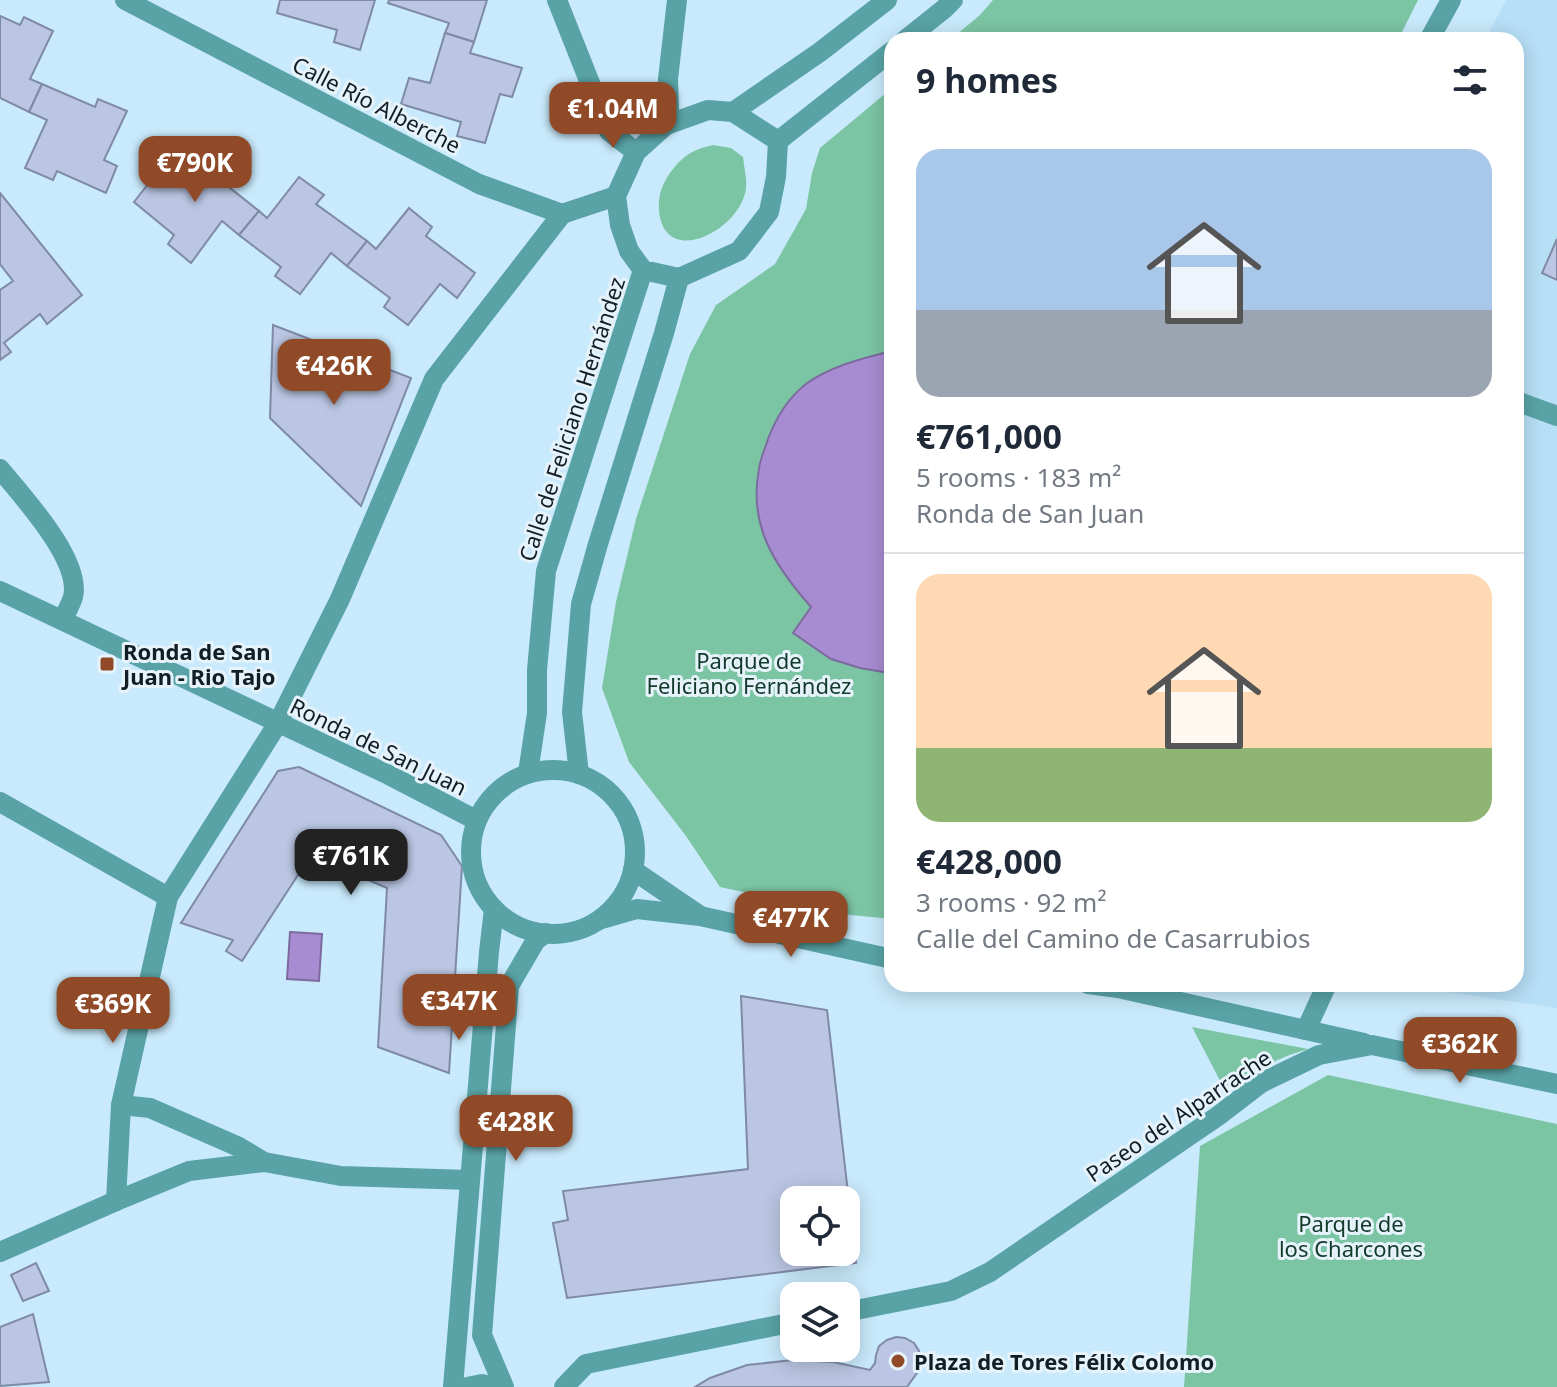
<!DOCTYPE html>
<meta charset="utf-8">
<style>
body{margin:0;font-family:"Noto Sans",sans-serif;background:#f6f6f7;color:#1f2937;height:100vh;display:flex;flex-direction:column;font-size:30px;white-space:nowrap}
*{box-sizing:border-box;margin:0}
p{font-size:26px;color:#747a83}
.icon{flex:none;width:44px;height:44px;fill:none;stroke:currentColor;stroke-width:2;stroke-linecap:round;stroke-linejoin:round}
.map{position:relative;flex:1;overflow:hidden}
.details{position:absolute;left:884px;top:32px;width:640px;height:960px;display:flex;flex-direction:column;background:#fff;border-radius:24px;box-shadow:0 4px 20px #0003}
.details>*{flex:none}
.controls{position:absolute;left:780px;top:1186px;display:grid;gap:16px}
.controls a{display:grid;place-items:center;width:80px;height:80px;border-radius:16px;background:#fff;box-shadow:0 4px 20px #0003;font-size:40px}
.price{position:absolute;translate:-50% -68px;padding:0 18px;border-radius:16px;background:#914a27;color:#fff;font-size:26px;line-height:52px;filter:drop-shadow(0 2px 4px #0008)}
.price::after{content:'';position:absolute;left:50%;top:48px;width:24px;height:18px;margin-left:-12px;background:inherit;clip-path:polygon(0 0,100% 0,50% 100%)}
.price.current{background:#222;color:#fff}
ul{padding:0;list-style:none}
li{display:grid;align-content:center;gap:16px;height:424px;padding:0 32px}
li+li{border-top:2px solid #e0e1e3}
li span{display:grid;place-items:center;height:248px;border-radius:24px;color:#555}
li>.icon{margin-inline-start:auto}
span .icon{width:144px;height:144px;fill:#fffc;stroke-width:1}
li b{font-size:34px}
h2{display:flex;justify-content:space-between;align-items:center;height:96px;padding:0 32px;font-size:34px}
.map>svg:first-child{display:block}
.built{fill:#b7dff6}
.green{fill:#7cc5a4}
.water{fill:#a88cd2;stroke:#7b6b9e;stroke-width:2}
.building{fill:#bac6e3;stroke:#7f8aa5;stroke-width:2;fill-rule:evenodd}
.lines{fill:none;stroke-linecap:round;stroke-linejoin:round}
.minor{stroke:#59a3a6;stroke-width:20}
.poi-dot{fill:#914a27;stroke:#e6f3fb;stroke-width:3}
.labels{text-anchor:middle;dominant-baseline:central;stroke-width:6;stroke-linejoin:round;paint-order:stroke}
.street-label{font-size:22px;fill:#121e25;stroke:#e6f3fb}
.poi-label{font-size:22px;font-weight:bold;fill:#121e25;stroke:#e6f3fb;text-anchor:start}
.park-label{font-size:22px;fill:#123a2a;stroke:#e6f3fb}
</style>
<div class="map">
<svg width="1557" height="1387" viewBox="0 0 1557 1387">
<rect width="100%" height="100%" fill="#c9eafc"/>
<polygon class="built" points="1506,0 1557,0 1557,1008 1391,984 1516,984 1516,40 1485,40"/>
<g class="green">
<polygon points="993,0 1418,0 1398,40 950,40 980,15"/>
<polygon points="892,88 892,919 851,915 720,887 686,836 629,762 602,688 616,602 636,519 690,354 716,305 775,264 806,209 812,173 820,148"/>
<path d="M713 145 731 148 743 157C744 167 747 179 746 188 742 229 665 270 659 211 658 197 661 187 668 176 681 157 691 150 713 145Z"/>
<path d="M1192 1027 1308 1049C1276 1058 1253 1072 1225 1090Z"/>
<polygon points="1328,1075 1557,1124 1557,1387 1184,1387 1200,1146"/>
</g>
<g class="water">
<path d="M892 351V672L889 673 860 668 831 659 793 633 811 607C775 566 748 526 759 469 760 459 765 449 768 439 776 418 788 398 806 384 830 366 864 358 892 351Z"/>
<polygon points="290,932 322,934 319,981 287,979"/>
</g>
<g class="building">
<polygon points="280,0 375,0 360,50 334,42 337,30 277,13"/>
<polygon points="389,0 487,0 474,42 445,33 449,23 388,3"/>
<polygon points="0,16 20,25 24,17 53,31 30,79 42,84 29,112 0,98"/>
<polygon points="445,33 474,42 470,53 522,68 512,97 500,94 485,143 457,136 461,122 401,104 409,78 430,83"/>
<polygon points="42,84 95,107 98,99 127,111 104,160 117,166 106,193 57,171 53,180 25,168 47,120 29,112"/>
<polygon points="192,145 216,164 210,172 259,211 239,235 222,221 191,263 168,244 174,235 134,202 152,179 160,186"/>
<polygon points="299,177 324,195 316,204 367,241 347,266 331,253 300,294 275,276 281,267 239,235 259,211 267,218"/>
<polygon points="0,193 82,295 47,324 40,314 4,343 11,352 0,360 0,290 13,281 0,264"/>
<polygon points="409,208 432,227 426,236 475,273 457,298 440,284 408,325 384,307 390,298 347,266 367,241 376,249"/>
<polygon points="1557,239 1557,280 1542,273"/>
<polygon points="273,325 411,378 361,506 270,418"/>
<polygon points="299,767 441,835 462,866 449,1073 378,1047 387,888 311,855 242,961 226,951 233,940 181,923 278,771"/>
<path d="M741 996 827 1010 856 1263 567 1298 553 1223 568 1220 563 1191 748 1169ZM794 1200H846V1252H794Z"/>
<polygon points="36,1263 49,1291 23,1301 11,1275"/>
<polygon points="33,1314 49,1382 0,1386 0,1327"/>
<polygon points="896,1337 905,1338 914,1343 919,1351 921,1361 919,1370 907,1387 695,1387 710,1378 747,1365 793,1360 833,1362 870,1370 875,1363 876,1355 879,1346 887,1340"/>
</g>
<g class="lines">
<g class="minor">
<polyline points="125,0 479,184 562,214 616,196"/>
<polyline points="557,0 609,131 636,152"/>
<polyline points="905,40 944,9 953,0"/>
<polyline points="1429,40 1451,0"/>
<polygon points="708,110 733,112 778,141 776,177 769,212 739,251 679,278 643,270 629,251 620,225 616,196 636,152 666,125"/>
<polyline points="733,112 820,52 887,0"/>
<polyline points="666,125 669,107 668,79 677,0"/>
<polyline points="778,141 892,51"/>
<polyline points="1516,401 1557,416"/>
<path d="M0 469C22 496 82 560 73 597 71 604 66 612 63 620"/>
<polyline points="0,591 389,775 476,820"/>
<circle cx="553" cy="852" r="82"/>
<polyline points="528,773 537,713 537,670 546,571 643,270"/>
<polyline points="579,774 572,712 581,604 598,544 664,333 679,278"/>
<polyline points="0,802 168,897"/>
<polyline points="633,870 699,915"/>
<polyline points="602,919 637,909 700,916 892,959"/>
<polyline points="1088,984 1118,988 1364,1043"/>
<polyline points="1306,1030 1327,984"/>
<polyline points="121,1105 150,1108 239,1147 264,1162"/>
<polyline points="116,1201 121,1105 168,897 278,723 340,599 434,379 562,214"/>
<polyline points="0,1252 116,1201 189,1171 264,1162 341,1176 470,1180"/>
<polyline points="846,1312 951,1291 990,1272 1218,1116 1261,1083 1319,1055 1372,1045 1557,1084"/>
<polyline points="453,1387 489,952 494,909"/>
<polyline points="467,1387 482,1384 497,1387"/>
<polyline points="504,1387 482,1335 509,986 536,940 546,933"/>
<polyline points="564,1387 586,1364 794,1322"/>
</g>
</g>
<g class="poi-dot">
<rect x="99" y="656" width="16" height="16" rx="4"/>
<circle cx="898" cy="1361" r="8"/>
</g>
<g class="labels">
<g class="street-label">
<text transform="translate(377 104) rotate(27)">Calle Río Alberche</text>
<text transform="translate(571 419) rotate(-72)">Calle de Feliciano Hernández</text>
<text transform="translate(379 746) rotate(26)">Ronda de San Juan</text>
<text transform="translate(1178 1115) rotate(-34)">Paseo del Alparrache</text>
</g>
<g class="poi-label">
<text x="123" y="651">Ronda de San<tspan x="123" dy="25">Juan - Rio Tajo</tspan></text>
<text x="914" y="1361">Plaza de Tores Félix Colomo</text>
</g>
<g class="park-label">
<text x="749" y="660">Parque de<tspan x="749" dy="25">Feliciano Fernández</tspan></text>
<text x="1351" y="1223">Parque de<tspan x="1351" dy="25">los Charcones</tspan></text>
</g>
</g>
</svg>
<div class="controls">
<a><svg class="icon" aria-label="locate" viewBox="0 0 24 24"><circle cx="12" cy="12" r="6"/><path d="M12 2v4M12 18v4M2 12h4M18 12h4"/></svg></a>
<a><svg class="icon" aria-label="layers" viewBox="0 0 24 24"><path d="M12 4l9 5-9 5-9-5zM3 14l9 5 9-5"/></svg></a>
</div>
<b class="price" style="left:613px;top:150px">€1.04M</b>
<b class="price" style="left:195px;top:204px">€790K</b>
<b class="price" style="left:334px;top:407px">€426K</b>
<b class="price current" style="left:351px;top:897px">€761K</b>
<b class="price" style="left:791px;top:959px">€477K</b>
<b class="price" style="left:459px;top:1042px">€347K</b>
<b class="price" style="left:113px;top:1045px">€369K</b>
<b class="price" style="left:1460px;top:1085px">€362K</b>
<b class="price" style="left:516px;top:1163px">€428K</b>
<section class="details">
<h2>9 homes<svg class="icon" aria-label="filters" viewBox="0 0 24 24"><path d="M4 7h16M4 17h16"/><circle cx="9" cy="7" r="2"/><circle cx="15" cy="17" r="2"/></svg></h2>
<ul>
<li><span style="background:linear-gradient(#a9c7e8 65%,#9aa5b1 0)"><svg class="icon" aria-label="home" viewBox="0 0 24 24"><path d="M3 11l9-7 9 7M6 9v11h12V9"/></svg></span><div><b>€761,000</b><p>5 rooms · 183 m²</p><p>Ronda de San Juan</p></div></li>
<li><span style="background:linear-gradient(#ffd9b3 70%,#8fb573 0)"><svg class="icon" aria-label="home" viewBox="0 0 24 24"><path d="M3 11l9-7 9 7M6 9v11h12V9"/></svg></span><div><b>€428,000</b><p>3 rooms · 92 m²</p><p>Calle del Camino de Casarrubios</p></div></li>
</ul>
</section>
</div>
